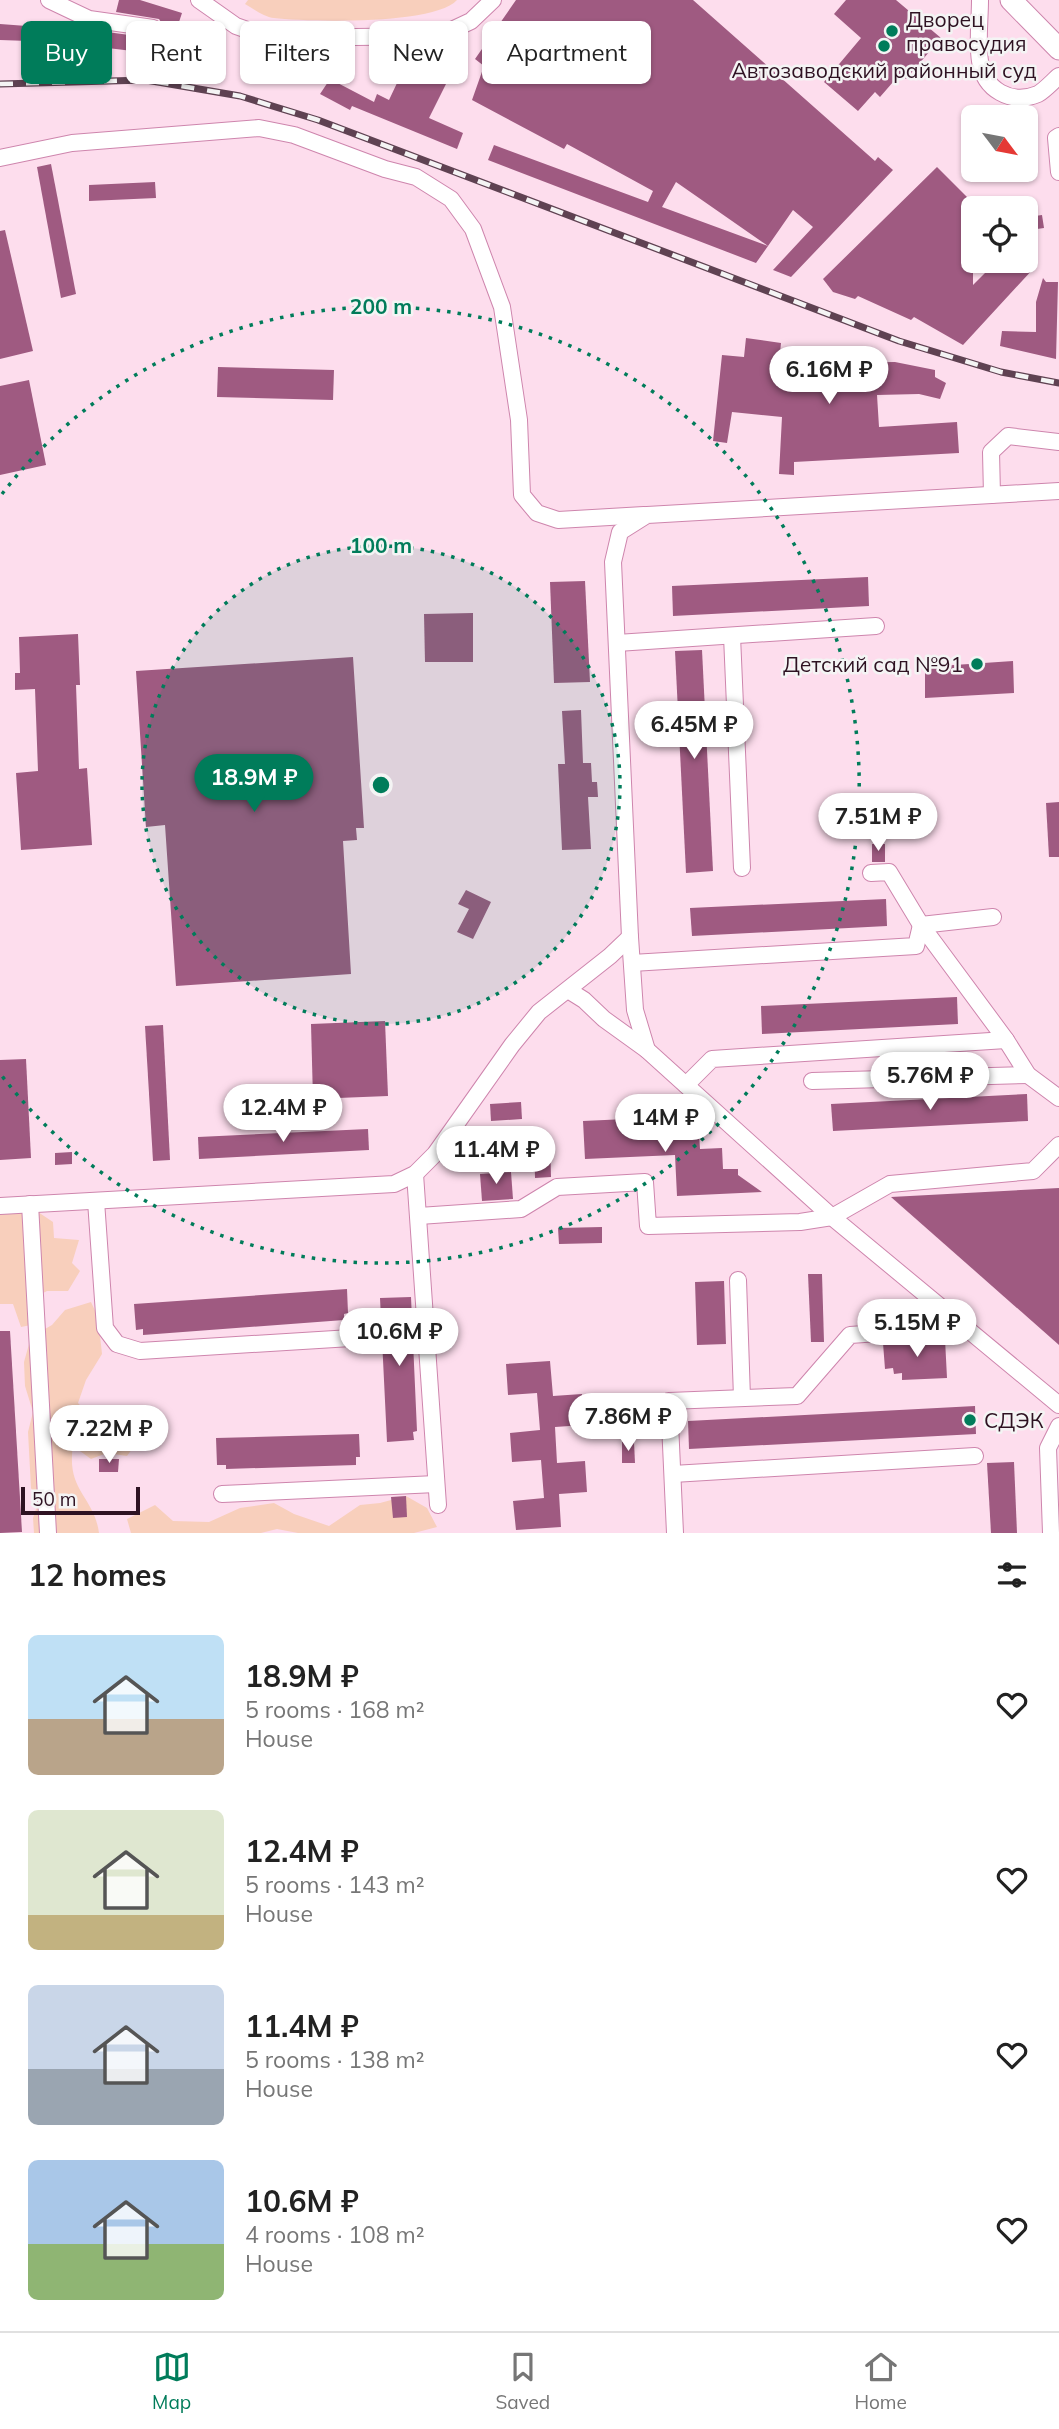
<!DOCTYPE html>
<meta charset="utf-8">
<style>
body{margin:0;font-family:Mulish,sans-serif;background:#f6f6f6;color:#222;height:100vh;display:flex;flex-direction:column;font-size:26px;white-space:nowrap}
*{box-sizing:border-box;margin:0}
p{font-size:23px;color:#767676}
.icon{flex:none;width:38px;height:38px;fill:none;stroke:currentColor;stroke-width:2;stroke-linecap:round;stroke-linejoin:round}
.map{position:relative;height:1533px;overflow:hidden}
.details{display:flex;flex-direction:column;background:#fff;flex:1}
.details>*{flex:none}
.hud{position:absolute;left:21px;top:21px;width:700px;height:63px;display:flex;gap:14px}
.needle{width:46px;rotate:122deg}
.fabs{position:absolute;left:961px;top:105px;display:grid;gap:14px}
.fabs a{display:grid;place-items:center;width:77px;height:77px;border-radius:10px;background:#fff;box-shadow:0 2px 5px #0004;font-size:35px}
.scale{position:absolute;left:21px;bottom:18px;width:119px;box-sizing:border-box;padding-left:7px;border:4px solid #2e1222;border-top:0;font-size:19px;line-height:24px;white-space:nowrap;color:#2e1222;-webkit-text-stroke:5px #f4f4f4;paint-order:stroke}
.price{position:absolute;translate:-50% -60px;padding:0 16px;border-radius:24px;background:#fff;color:#222;font-size:23px;line-height:46px;filter:drop-shadow(0 2px 4px #0008)}
.price::after{content:'';position:absolute;left:50%;top:42px;width:21px;height:16px;margin-left:-10px;background:inherit;clip-path:polygon(0 0,100% 0,50% 100%)}
.price.on{background:#007c5a;color:#fff}
ul{padding:0;list-style:none}
li{display:flex;align-items:center;gap:21px;height:175px;padding:0 28px}
li span{display:grid;place-items:center;flex:none;width:196px;height:140px;border-radius:10px;color:#555}
li>.icon{margin-inline-start:auto}
span .icon{width:84px;height:84px;fill:#fffc;stroke-width:1}
li b{font-size:30px}
h2{display:flex;justify-content:space-between;align-items:center;height:84px;padding:0 28px;font-size:30px}
.pill{padding:0 24px;border-radius:10px;background:#fff;box-shadow:0 2px 5px #0004;font-size:24px;line-height:63px}
.pill.on{background:#007c5a;color:#fff}
.dock{display:flex;justify-content:space-around;align-items:center;height:98px;border-top:2px solid #e0e0e0;background:#fff;font-size:19px;color:#767676}
.dock a{display:grid;justify-items:center;gap:4px}
.dock .on{color:#007c5a}
.map>svg:first-child{display:block}
.green{fill:#f8cfbc}
.building{fill:#9f5a81}
.lines{fill:none;stroke-linecap:round;stroke-linejoin:round}
.minor-casing{stroke:#ce85ad;stroke-width:18}
.major-casing{stroke:#ce85ad;stroke-width:23}
.minor{stroke:#fff;stroke-width:16}
.major{stroke:#fff;stroke-width:21}
.rail-casing{stroke:#5f4252;stroke-width:7}
.rail{stroke:#f4f4f4;stroke-width:4.5;stroke-dasharray:13;stroke-linecap:butt}
.ring{fill:none;stroke:#007c5a;stroke-width:3.5;stroke-dasharray:3.5 7}
.poi-dot{fill:#007c5a;stroke:#f4f4f4;stroke-width:2.5}
.labels{text-anchor:middle;dominant-baseline:central;stroke-width:5;stroke-linejoin:round;paint-order:stroke}
.poi-label{font-size:21px;fill:#2e1222;stroke:#f4f4f4;text-anchor:start}
.centre{fill:#007c5a;stroke:#f4f4f4;stroke-width:3.5}
.ring-label{font-size:21px;text-anchor:middle;font-weight:bold;fill:#007c5a;stroke:#f4f4f4;stroke-width:5;stroke-linejoin:round;paint-order:stroke}
</style>
<div class="map">
<svg width="1059" height="1533" viewBox="0 0 1059 1533">
<rect width="100%" height="100%" fill="#fddded"/>
<g class="green">
<path d="M248 0H457C435 25 308 22 274 18 264 17 254 9 245 4Z"/>
<polygon points="0,1211 11,1213 38,1212 53,1222 54,1238 79,1240 72,1263 80,1271 68,1291 47,1291 35,1297 36,1324 21,1327 13,1304 0,1304"/>
<path d="M91 1302 98 1317 102 1354 86 1380 78 1403 96 1424H117L140 1438 127 1456 107 1453 91 1459 73 1446C66 1491 94 1496 99 1533H34L33 1518 38 1503 31 1488 28 1432 33 1412 25 1386 24 1362 31 1337 52 1325 65 1310Z"/>
<polygon points="406,1496 427,1508 437,1527 414,1533 298,1533 277,1529 261,1533 131,1533 127,1519 155,1505 173,1521 209,1522 240,1508 274,1503 294,1514 329,1526 360,1505 380,1503"/>
</g>
<g class="building">
<polygon points="119,0 140,0 182,13 174,37 197,38 198,54 149,53 58,42 0,40 0,24 107,32 152,38 161,35 163,25 159,19 116,12"/>
<polygon points="516,0 693,0 875,161 878,157 893,170 791,277 773,270 813,227 793,210 768,246 676,182 662,207 768,246 756,263 488,160 494,145 648,202 653,191 567,144 564,149 472,100 484,66 475,59"/>
<polygon points="846,0 896,0 941,38 906,79 900,74 880,97 875,92 858,111 824,82 861,38 834,14"/>
<polygon points="406,64 446,84 429,118 463,133 457,149 352,106 350,110 320,94 330,79 374,102 377,94 389,100"/>
<polygon points="51,164 76,294 61,298 37,167"/>
<polygon points="937,167 973,203 973,285 997,261 1028,261 1034,268 963,345 914,317 911,320 858,296 855,299 833,292 823,279"/>
<polygon points="155,182 156,198 89,201 89,185"/>
<polygon points="1042,215 1044,228 1030,230 1028,217"/>
<polygon points="5,230 33,351 0,359 0,231"/>
<polygon points="1043,278 1046,282 1058,282 1056,359 1000,346 1002,331 1036,332 1036,302"/>
<polygon points="746,338 781,343 779,363 814,365 814,363 895,362 935,370 935,377 946,383 940,399 919,394 877,395 879,427 957,422 959,453 794,462 794,475 779,474 782,417 732,412 727,443 713,441 722,355 744,357"/>
<polygon points="218,367 334,370 333,400 217,397"/>
<polygon points="29,380 46,465 0,475 0,386"/>
<polygon points="868,577 869,606 673,616 672,586"/>
<polygon points="585,581 590,682 554,683 550,582"/>
<polygon points="473,613 473,662 425,662 424,614"/>
<polygon points="78,634 80,685 76,685 79,769 87,768 92,845 21,850 16,773 38,771 35,689 15,690 15,673 20,673 19,637"/>
<polygon points="702,650 713,871 686,873 675,651"/>
<polygon points="353,657 364,828 356,828 357,840 343,841 351,974 176,986 165,825 146,827 136,671"/>
<polygon points="1013,661 1014,693 925,698 925,667"/>
<polygon points="581,710 583,763 591,763 592,782 597,782 598,797 588,797 591,849 562,850 558,764 565,764 562,711"/>
<polygon points="1059,802 1059,857 1049,857 1046,803"/>
<rect x="872" y="844" width="13" height="18"/>
<polygon points="466,890 491,902 473,939 457,932 469,909 458,904"/>
<polygon points="886,899 887,926 692,936 690,908"/>
<polygon points="957,997 958,1024 762,1034 761,1006"/>
<polygon points="385,1021 388,1096 313,1099 311,1024"/>
<polygon points="163,1025 170,1160 153,1161 145,1026"/>
<polygon points="26,1059 31,1158 0,1160 0,1060"/>
<polygon points="1027,1094 1028,1121 833,1131 831,1104"/>
<polygon points="521,1102 522,1119 491,1121 490,1104"/>
<polygon points="670,1117 670,1136 699,1134 700,1149 722,1148 723,1169 738,1169 738,1175 762,1192 677,1196 675,1155 585,1159 583,1121"/>
<polygon points="368,1129 369,1150 199,1159 198,1137"/>
<polygon points="534,1136 550,1136 551,1177 535,1178"/>
<polygon points="72,1152 72,1164 55,1165 55,1153"/>
<polygon points="511,1172 513,1199 482,1201 480,1174"/>
<polygon points="1059,1188 1059,1345 891,1197"/>
<polygon points="602,1227 602,1243 559,1244 558,1228"/>
<polygon points="808,1274 822,1274 824,1342 811,1342"/>
<polygon points="724,1281 726,1344 697,1345 695,1282"/>
<polygon points="347,1289 348,1313 344,1314 344,1320 143,1335 143,1329 136,1330 134,1304"/>
<polygon points="411,1297 417,1431 413,1432 414,1440 387,1442 380,1298"/>
<polygon points="0,1331 10,1331 22,1532 0,1533"/>
<polygon points="945,1339 947,1378 902,1380 902,1373 894,1374 893,1368 885,1369 883,1343"/>
<polygon points="550,1361 553,1396 582,1394 584,1425 555,1427 557,1463 585,1461 587,1492 559,1494 561,1527 516,1530 513,1501 544,1498 541,1460 512,1462 510,1433 540,1430 537,1393 508,1395 506,1364"/>
<polygon points="975,1406 976,1434 689,1449 688,1421"/>
<polygon points="359,1434 360,1457 356,1457 356,1465 226,1469 226,1465 217,1465 216,1438"/>
<polygon points="622,1442 634,1442 635,1463 622,1463"/>
<polygon points="99,1459 119,1459 118,1472 99,1472"/>
<polygon points="1014,1462 1017,1533 991,1533 987,1463"/>
<polygon points="406,1496 407,1517 393,1518 391,1497"/>
</g>
<g class="lines">
<g class="minor-casing">
<g id="minor">
<polyline points="49,0 89,19 153,28"/>
<polyline points="199,0 236,26 270,38 439,36 471,21 493,0"/>
<path d="M980 0C980 20 977 42 980 61 984 90 1011 105 1038 94 1045 90 1053 81 1059 76"/>
<polyline points="1059,136 1056,138 1059,172"/>
<polyline points="0,158 72,143 259,128 294,135 385,169 416,177 451,199 473,229 502,307 519,420 522,495 537,513 558,520 644,515"/>
<polyline points="992,495 991,452 1008,436 1059,442"/>
<polyline points="732,636 742,868"/>
<polyline points="617,643 876,626"/>
<polyline points="871,873 889,872 921,925 1006,1040 1028,1075 1059,1098"/>
<polyline points="632,963 916,946 921,925 993,917"/>
<polyline points="568,990 584,1000 604,1019 647,1050 832,1217 1059,1405"/>
<polyline points="647,1050 635,1010 630,937 613,562 620,532 647,515 1059,491"/>
<polyline points="812,1081 1028,1075"/>
<polyline points="686,1085 712,1059 1006,1040"/>
<polyline points="415,1174 438,1505"/>
<polyline points="96,1201 105,1328 117,1344 140,1351 351,1338"/>
<polyline points="30,1204 48,1533"/>
<polyline points="0,1206 394,1184 415,1174 435,1154 512,1045 539,1012 610,956 630,937"/>
<polyline points="419,1216 521,1209 557,1187 645,1182 648,1226 800,1222 832,1217 890,1184 1033,1171 1059,1145"/>
<polyline points="738,1280 742,1398"/>
<polyline points="673,1474 975,1456"/>
<polyline points="222,1494 436,1484"/>
<polyline points="675,1533 669,1401 797,1396 850,1335 964,1327"/>
<polyline points="1051,1533 1048,1448 1059,1426"/>
</g>
</g>
<g class="major-casing">
<polyline id="major" points="1011,0 1059,49"/>
</g>
<use href="#minor" class="minor"/>
<use href="#major" class="major"/>
<g class="rail-casing">
<polyline id="rail" points="0,84 146,80 240,96 318,120 899,341 1001,372 1059,383"/>
</g>
<use href="#rail" class="rail"/>
</g>
<circle cx="381" cy="785" r="239" fill="#007c5a" fill-opacity=".12"/>
<g class="ring">
<circle cx="381" cy="785" r="239"/>
<path d="M2 494A478 478 0 1 1 2 1076"/>
</g>
<g class="poi-dot">
<circle cx="892" cy="31" r="7"/>
<circle cx="884" cy="46" r="7"/>
<circle cx="977" cy="664" r="7"/>
<circle cx="970" cy="1420" r="7"/>
</g>
<g class="labels">
<g class="poi-label">
<text x="906" y="19">Дворец<tspan x="906" dy="24">правосудия</tspan></text>
<text x="884" y="70" text-anchor="middle">Автозаводский районный суд</text>
<text x="963" y="664" text-anchor="end">Детский сад №91</text>
<text x="984" y="1420">СДЭК</text>
</g>
</g>
<circle cx="381" cy="785" r="10" class="centre"/>
<g class="ring-label">
<text x="381" y="314">200 m</text>
<text x="381" y="553">100 m</text>
</g>
</svg>
<div class="fabs">
<a><svg class="needle" viewBox="-14 -14 28 28"><path d="M0-13l5 13h-10z" fill="#e53935"/><path d="M0 13l5-13h-10z" fill="#767676"/></svg></a>
<a><svg class="icon" aria-label="locate" viewBox="0 0 24 24"><circle cx="12" cy="12" r="6"/><path d="M12 2v4M12 18v4M2 12h4M18 12h4"/></svg></a>
</div>
<div class="scale">50 m</div>
<b class="price" style="left:829px;top:406px">6.16M ₽</b>
<b class="price" style="left:694px;top:761px">6.45M ₽</b>
<b class="price on" style="left:254px;top:814px">18.9M ₽</b>
<b class="price" style="left:878px;top:853px">7.51M ₽</b>
<b class="price" style="left:930px;top:1112px">5.76M ₽</b>
<b class="price" style="left:283px;top:1144px">12.4M ₽</b>
<b class="price" style="left:665px;top:1154px">14M ₽</b>
<b class="price" style="left:496px;top:1186px">11.4M ₽</b>
<b class="price" style="left:917px;top:1359px">5.15M ₽</b>
<b class="price" style="left:399px;top:1368px">10.6M ₽</b>
<b class="price" style="left:628px;top:1453px">7.86M ₽</b>
<b class="price" style="left:109px;top:1465px">7.22M ₽</b>
<div class="hud">
<a class="pill on">Buy</a>
<a class="pill">Rent</a>
<a class="pill">Filters</a>
<a class="pill">New</a>
<a class="pill">Apartment</a>
</div>
</div>
<section class="details">
<h2>12 homes<svg class="icon" aria-label="filters" viewBox="0 0 24 24"><path d="M4 7h16M4 17h16"/><circle cx="9" cy="7" r="2"/><circle cx="15" cy="17" r="2"/></svg></h2>
<ul>
<li><span style="background:linear-gradient(#bfe0f5 60%,#b9a48a 0)"><svg class="icon" aria-label="home" viewBox="0 0 24 24"><path d="M3 11l9-7 9 7M6 9v11h12V9"/></svg></span><div><b>18.9M ₽</b><p>5 rooms · 168 m²</p><p>House</p></div><svg class="icon" aria-label="heart" viewBox="0 0 24 24"><path d="M12 20l-8-8c-3-5 5-10 8-4 3-6 11-1 8 4z"/></svg></li>
<li><span style="background:linear-gradient(#dfe7d0 75%,#c2b280 0)"><svg class="icon" aria-label="home" viewBox="0 0 24 24"><path d="M3 11l9-7 9 7M6 9v11h12V9"/></svg></span><div><b>12.4M ₽</b><p>5 rooms · 143 m²</p><p>House</p></div><svg class="icon" aria-label="heart" viewBox="0 0 24 24"><path d="M12 20l-8-8c-3-5 5-10 8-4 3-6 11-1 8 4z"/></svg></li>
<li><span style="background:linear-gradient(#c9d6e8 60%,#9aa5b1 0)"><svg class="icon" aria-label="home" viewBox="0 0 24 24"><path d="M3 11l9-7 9 7M6 9v11h12V9"/></svg></span><div><b>11.4M ₽</b><p>5 rooms · 138 m²</p><p>House</p></div><svg class="icon" aria-label="heart" viewBox="0 0 24 24"><path d="M12 20l-8-8c-3-5 5-10 8-4 3-6 11-1 8 4z"/></svg></li>
<li><span style="background:linear-gradient(#a9c7e8 60%,#8fb573 0)"><svg class="icon" aria-label="home" viewBox="0 0 24 24"><path d="M3 11l9-7 9 7M6 9v11h12V9"/></svg></span><div><b>10.6M ₽</b><p>4 rooms · 108 m²</p><p>House</p></div><svg class="icon" aria-label="heart" viewBox="0 0 24 24"><path d="M12 20l-8-8c-3-5 5-10 8-4 3-6 11-1 8 4z"/></svg></li>
</ul>
</section>
<nav class="dock">
<a class="on"><svg class="icon" aria-label="map" viewBox="0 0 24 24"><path d="M3 6l6-2 6 2 6-2v14l-6 2-6-2-6 2zM9 4v14M15 6v14"/></svg>Map</a>
<a><svg class="icon" aria-label="saved" viewBox="0 0 24 24"><path d="M7 4h10v16l-5-4-5 4z"/></svg>Saved</a>
<a><svg class="icon" aria-label="home" viewBox="0 0 24 24"><path d="M3 11l9-7 9 7M6 9v11h12V9"/></svg>Home</a>
</nav>
